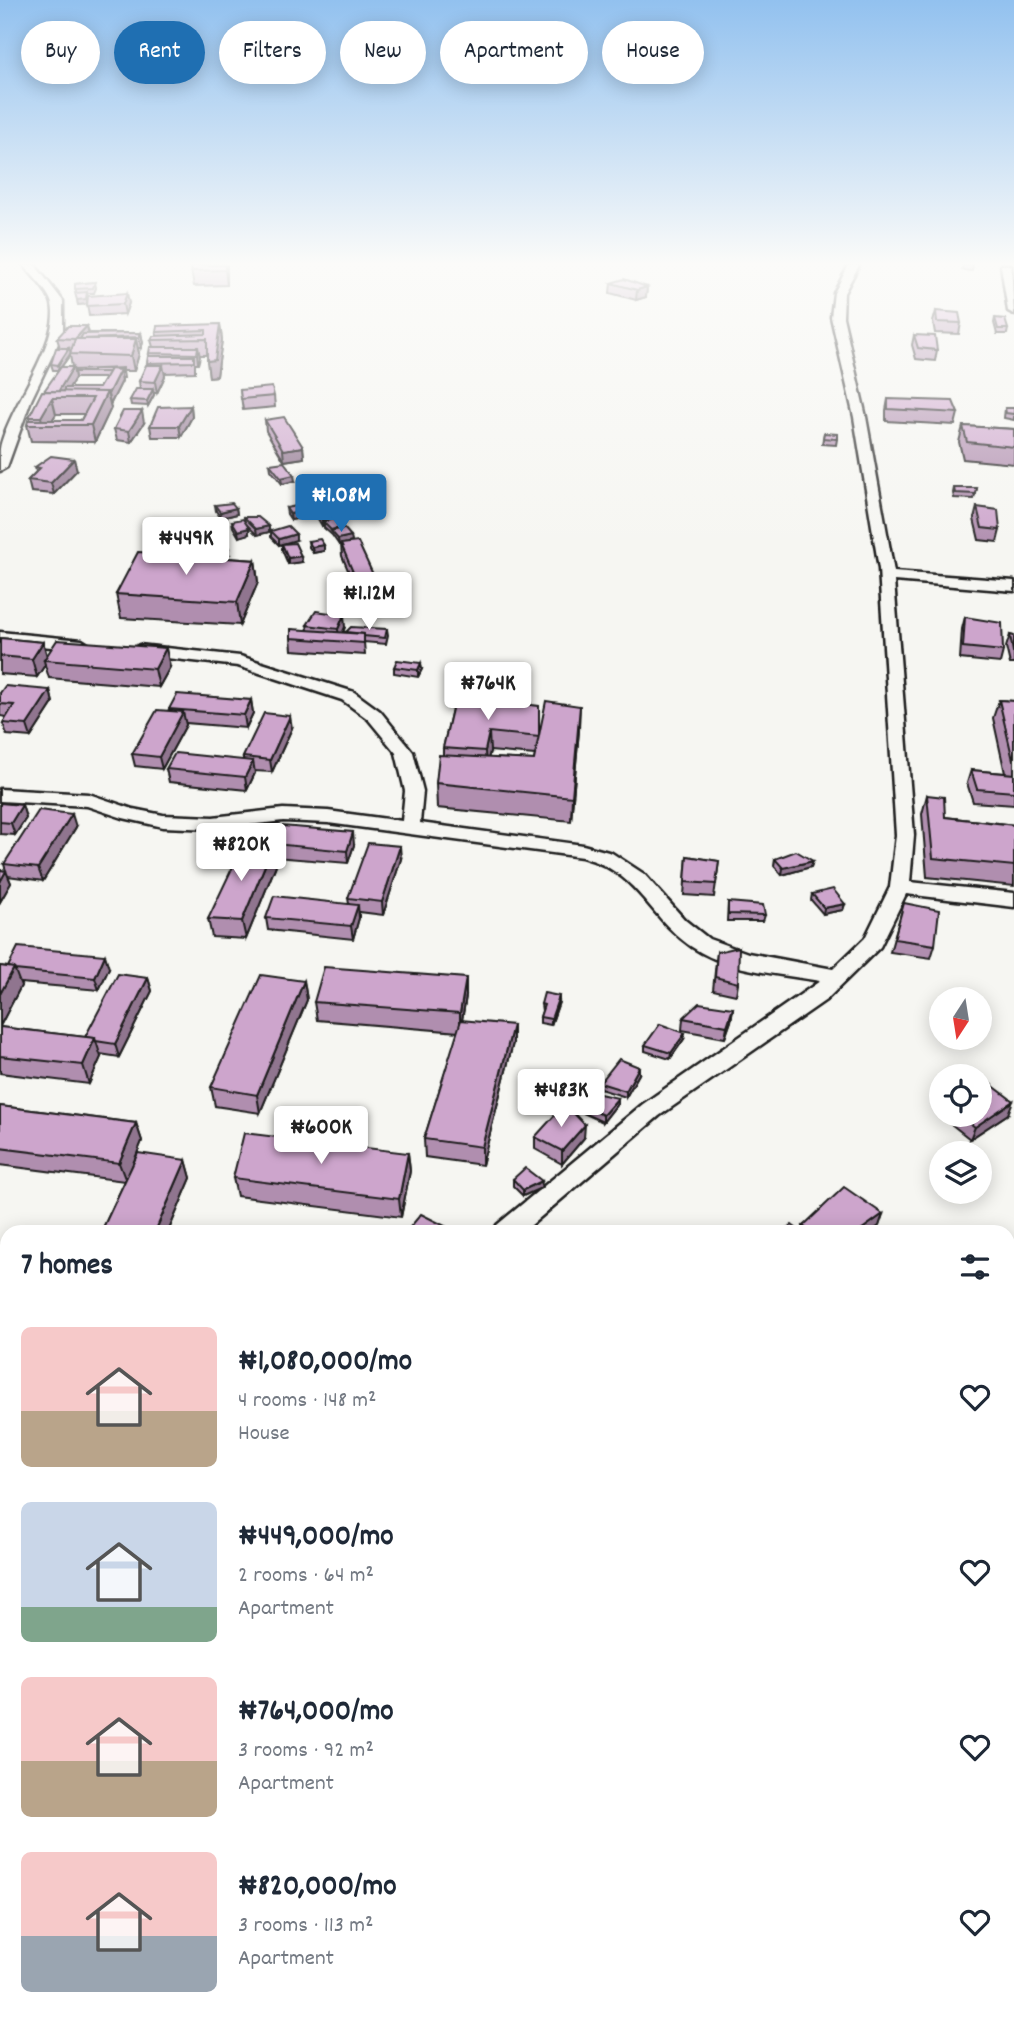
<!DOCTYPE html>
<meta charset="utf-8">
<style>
body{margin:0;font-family:Dekko,sans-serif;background:#f6f6f7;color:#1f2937;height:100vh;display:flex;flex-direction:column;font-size:26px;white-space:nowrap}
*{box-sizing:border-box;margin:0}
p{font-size:23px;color:#747a83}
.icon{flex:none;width:38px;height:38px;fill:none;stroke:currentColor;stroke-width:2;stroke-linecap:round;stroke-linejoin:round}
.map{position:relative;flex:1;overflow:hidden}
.drawer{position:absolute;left:0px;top:1225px;width:1015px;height:800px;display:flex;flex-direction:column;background:#fff;border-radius:21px 21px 0 0;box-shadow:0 4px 18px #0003}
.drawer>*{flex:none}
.banner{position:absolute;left:21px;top:21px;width:973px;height:63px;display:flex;gap:14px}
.needle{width:46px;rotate:192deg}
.tools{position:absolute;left:929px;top:987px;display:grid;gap:14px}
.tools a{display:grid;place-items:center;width:63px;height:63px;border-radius:50%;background:#fff;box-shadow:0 4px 18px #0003;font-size:35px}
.price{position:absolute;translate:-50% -60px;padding:0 16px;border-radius:7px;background:#fff;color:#222;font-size:23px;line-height:46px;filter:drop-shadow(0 2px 4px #0008)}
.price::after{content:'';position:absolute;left:50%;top:42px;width:21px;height:16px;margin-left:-10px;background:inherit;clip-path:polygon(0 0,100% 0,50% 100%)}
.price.on{background:#1f6fb2;color:#fff}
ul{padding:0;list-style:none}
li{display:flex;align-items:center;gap:21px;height:175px;padding:0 21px}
li span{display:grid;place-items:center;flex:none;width:196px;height:140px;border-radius:10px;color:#555}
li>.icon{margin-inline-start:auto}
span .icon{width:84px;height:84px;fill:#fffc;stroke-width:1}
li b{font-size:30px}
h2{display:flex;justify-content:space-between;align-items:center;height:84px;padding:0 21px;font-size:30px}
.tag{padding:0 24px;border-radius:32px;background:#fff;box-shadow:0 4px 18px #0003;font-size:24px;line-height:63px}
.tag.on{background:#1f6fb2;color:#fff}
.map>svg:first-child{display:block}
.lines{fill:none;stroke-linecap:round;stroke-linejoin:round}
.minor-casing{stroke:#1c1c1c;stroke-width:5}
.minor{fill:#f6f6f2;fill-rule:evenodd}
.wall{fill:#b08eaf;stroke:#1c1c1c;stroke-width:2;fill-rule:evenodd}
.shaded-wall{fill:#90748f;stroke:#1c1c1c;stroke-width:2}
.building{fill:#cda5cc;stroke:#1c1c1c;stroke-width:2}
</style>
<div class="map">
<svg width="1014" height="2024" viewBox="0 0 1014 2024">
<rect width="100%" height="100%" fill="#f6f6f2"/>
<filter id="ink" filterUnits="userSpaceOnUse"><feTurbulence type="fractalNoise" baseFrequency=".0143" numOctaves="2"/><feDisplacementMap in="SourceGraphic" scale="14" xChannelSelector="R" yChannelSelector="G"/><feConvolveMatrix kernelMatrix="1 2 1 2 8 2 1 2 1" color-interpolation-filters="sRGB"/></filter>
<g filter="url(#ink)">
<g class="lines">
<g class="minor-casing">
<g id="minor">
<path d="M24 265H35L63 301V333L31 400 7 467 0 471C0 464 0 456 0 449 8 408 61 343 52 304 49 291 32 276 24 265Z"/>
<path d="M849 265H859L844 293 843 317 866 417 894 572 1014 581V591L894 581 914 835 910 882 1014 893V907L906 894 880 947 826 1000 659 1116 523 1232H494L497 1225 643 1104 820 981C780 974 727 971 692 947 648 917 639 872 582 857L328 823 283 821 213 829 163 827 123 818 87 806 0 801V789L89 794 133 809 163 815 213 817 283 809 328 811 402 821 405 791 396 753 368 719 342 700 238 666 139 655 131 650 139 645 240 656 354 692 380 711 413 752 423 791 420 823 583 845 612 853 644 874 685 920 709 939 748 953 833 969 865 938 890 887 896 835 879 569 854 417 831 317 834 293Z"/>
<polygon points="1001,265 1011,265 1014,314 1008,311"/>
<polygon points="0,632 82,640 90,645 82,650 0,642"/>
<polygon points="1014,1257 1014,1282 1008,1285 1008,1260"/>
<polygon points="7,1678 7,1713 0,1716 0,1681"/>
<polygon points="414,2018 451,2018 448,2024 411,2024"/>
</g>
</g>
<use href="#minor" class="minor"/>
</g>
<g class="wall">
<polygon points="190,265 227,265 227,285 194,286"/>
<polygon points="963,265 973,265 972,271 962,270"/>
<polygon points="95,282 96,288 94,293 87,293 88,297 129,303 125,314 89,316 87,304 78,305 75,284"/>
<polygon points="611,283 647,287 646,297 636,300 610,293"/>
<polygon points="936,311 961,323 959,334 935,333 933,322"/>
<polygon points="995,318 1008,329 1007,334 997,334 994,323"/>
<polygon points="220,324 222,340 217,376 209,377 207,355 199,355 198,364 195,364 195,372 165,373 165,376 157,393 153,393 154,395 148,406 131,405 130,400 140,389 139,381 147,365 149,353 153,347 151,340 157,336 156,332"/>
<path d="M87 326 89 333H141L143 343 141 348H138L139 354 134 371H123L124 378H122V381L110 405 111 408 95 442 31 441 27 425 30 420 29 417 44 391 72 367 70 355 59 370H53L51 364 60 348 57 338ZM73 370H76L74 372 75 378H105L99 388H69L75 378ZM56 414H84L81 420H52Z"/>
<polygon points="914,335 937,350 935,361 916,359 912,345"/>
<polygon points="240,390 274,396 275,407 243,410"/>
<polygon points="888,399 958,413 955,425 886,421 886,410"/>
<polygon points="191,406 192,417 181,437 152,437 150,426"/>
<polygon points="1005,408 1014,408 1014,420 1004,418"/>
<polygon points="265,420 303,447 304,458 284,461 266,431"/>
<polygon points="144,423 131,442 117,440 114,429"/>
<polygon points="963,426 1014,429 1014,464 963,459 959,442"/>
<polygon points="824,433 837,439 836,445 822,444"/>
<polygon points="270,464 295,481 282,484 271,470"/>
<polygon points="35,467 77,470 54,494 31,492 28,480 36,472"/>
<polygon points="954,488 977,488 974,499 954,498 953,493"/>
<polygon points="311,500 326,509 332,520 342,528 352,542 377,593 359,596 342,556 341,545 339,545 332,535 324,528 324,525 322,526 318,519 317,513 312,506"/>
<polygon points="215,505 236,508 237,514 221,518 216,511"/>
<polygon points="977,507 1000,530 997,542 979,540 974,519"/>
<polygon points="286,508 306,517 291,520 287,514"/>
<polygon points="244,517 269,526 269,532 257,535 246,524 249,534 239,537 233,527 232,521 245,522"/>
<polygon points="209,527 210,544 229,554 215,557 255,560 258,582 240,625 121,618 116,594 214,557 211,550 210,545 192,545 191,539"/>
<polygon points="271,531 296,540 283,544 302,562 288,564 282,550 282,544 279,545 271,537"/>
<polygon points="308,541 324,545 324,551 313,553 309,547"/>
<polygon points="965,617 1003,651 1000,663 960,659 962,629"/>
<polygon points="307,625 345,627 343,632 387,629 388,635 386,644 364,642 365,655 292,650 291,638 308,630"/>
<polygon points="1010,635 1014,636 1014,664 1010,664 1006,647"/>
<polygon points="0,638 43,642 47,655 170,667 159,687 49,678 45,665 37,677 0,674"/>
<polygon points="394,667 422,669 418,677 394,673"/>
<polygon points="50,690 53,703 31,737 7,735 3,723 7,717 0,716 0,693"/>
<path d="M455 696 540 732 579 730 571 821 437 808 436 783 443 756V748ZM490 751 535 755 534 760 488 758Z"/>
<polygon points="251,700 253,713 246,728 185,723 186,725 162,769 135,766 132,754 169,711 169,709"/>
<polygon points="999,700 1014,701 1014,805 973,802 967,783 971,770 1005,773 993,718"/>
<polygon points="292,728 272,772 254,771 255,773 247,790 169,782 166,769 243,760 243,757"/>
<polygon points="927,795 945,817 1014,825 1014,886 927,877 922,814"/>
<polygon points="0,803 22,805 26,818 15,835 0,834"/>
<polygon points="76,827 43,881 8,876 11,883 0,902 0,870 6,871 4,864"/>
<polygon points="263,843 354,845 348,863 275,857 276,865 246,939 212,937 208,919"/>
<polygon points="687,856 719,861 714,897 684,895"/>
<polygon points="401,859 383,915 359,912 359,918 353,939 268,930 266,918 349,904 348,898"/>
<polygon points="775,859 813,861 811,867 782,875 774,866"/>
<polygon points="812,894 845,904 843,910 823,914 811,900"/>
<polygon points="728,902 765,915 763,921 727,921"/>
<polygon points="904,903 935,945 931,958 890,952"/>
<polygon points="717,952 738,983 736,995 713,990"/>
<polygon points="0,966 8,967 109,968 99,990 20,983 21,986 0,1026"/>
<polygon points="148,978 152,991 119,1057 100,1054 101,1057 89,1084 0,1073 0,1027 85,1037"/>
<polygon points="304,981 307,1000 260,1113 215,1106 211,1087"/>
<polygon points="466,996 462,1020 513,1043 482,1165 425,1157 424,1139 458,1032 317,1020 314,1002"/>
<polygon points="559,1002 551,1025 540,1023 540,1017 542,1011 541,1004"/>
<polygon points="733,1008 731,1021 725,1038 682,1030 683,1018"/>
<polygon points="684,1039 670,1059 645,1051 645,1045"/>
<polygon points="639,1074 626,1097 600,1089 600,1083"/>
<polygon points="618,1098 617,1104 603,1122 574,1109 575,1103"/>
<polygon points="942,1101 942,1115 1008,1114 970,1139 937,1113"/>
<polygon points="0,1106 136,1123 142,1141 133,1163 186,1160 191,1178 168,1232 101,1232 125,1181 0,1165"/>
<polygon points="535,1137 584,1138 562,1164 535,1149"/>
<polygon points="408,1153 410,1171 401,1217 237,1196 233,1178"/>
<polygon points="513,1179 541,1188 523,1196 513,1186"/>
<polygon points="883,1214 879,1226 871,1232 801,1232 803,1226"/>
<polygon points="0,1315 7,1316 7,1383 0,1382"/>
<polygon points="1014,1516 1014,1601 1008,1596 1008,1526"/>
</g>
<g class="shaded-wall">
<polygon points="225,265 227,265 227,285 225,270"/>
<polygon points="647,287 646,297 636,300 637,290"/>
<polygon points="87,292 87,304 78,305 77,300"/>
<polygon points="127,293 129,303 125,314 123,304"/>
<polygon points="220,324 222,340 217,376 209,377 207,361"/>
<polygon points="87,326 89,336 87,339 75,339"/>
<polygon points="141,333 143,343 141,348 139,337"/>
<polygon points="136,339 139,354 134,371 131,356"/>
<polygon points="198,347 200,357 198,364 197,354"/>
<polygon points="69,348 71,353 59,370 58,365"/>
<polygon points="163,365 165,376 157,393 155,382"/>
<polygon points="73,367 75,378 66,393 57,393"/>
<polygon points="120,370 122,381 110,405 108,394"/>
<polygon points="153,389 154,395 148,406 147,401"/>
<polygon points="107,392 111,408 95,442 91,425"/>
<polygon points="52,398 56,414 49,425 43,425 41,417"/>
<polygon points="191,406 192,417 181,437 179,426"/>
<polygon points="142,411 144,423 131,442 129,431"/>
<polygon points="303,447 304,458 284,461 283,450"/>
<polygon points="74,459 77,470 54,494 51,483"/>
<polygon points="294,475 295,481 282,484 281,478"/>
<polygon points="236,508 237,514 221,518 220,512"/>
<polygon points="305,511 306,517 291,520 290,514"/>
<polygon points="332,518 332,524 323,522 324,525 322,526 322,520"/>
<polygon points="269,526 269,532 257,535 256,529"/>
<polygon points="249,528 249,534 239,537 238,531"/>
<polygon points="296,534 296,540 279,545 279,539"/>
<polygon points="351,536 352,542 339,545 338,539"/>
<polygon points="324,545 324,551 313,553 312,547"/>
<polygon points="229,548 229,554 214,557 213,551"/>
<polygon points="301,556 302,562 288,564 288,558"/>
<polygon points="255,560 258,582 240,625 237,602"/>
<polygon points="376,581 377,593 359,596 358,584"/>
<polygon points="344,615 345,627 339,641 338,629"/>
<polygon points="43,642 48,660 44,660 45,665 37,677 32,659"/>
<polygon points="166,648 170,667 159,687 155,669"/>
<polygon points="421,663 422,669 418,677 418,670"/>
<polygon points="50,690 53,703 31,737 27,725"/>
<polygon points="251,700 253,713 246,728 244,715"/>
<polygon points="580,706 579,730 571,821 572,797"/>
<polygon points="183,712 186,725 162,769 159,757"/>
<polygon points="290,716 292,728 272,772 270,760"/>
<polygon points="489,732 490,751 486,769 485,751"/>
<polygon points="253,761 255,773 247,790 245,777"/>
<polygon points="22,805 26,818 15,835 11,823"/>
<polygon points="72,814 76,827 43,881 38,868"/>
<polygon points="353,832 354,845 348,863 347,851"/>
<polygon points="273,846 276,865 246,939 242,921"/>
<polygon points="400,846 401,859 383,915 382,902"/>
<polygon points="813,861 811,867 782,875 783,868"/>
<polygon points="6,871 11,883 0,902 0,882"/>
<polygon points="845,904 843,910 823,914 824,908"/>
<polygon points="358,905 359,918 353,939 351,926"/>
<polygon points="105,955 109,968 99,990 95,978"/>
<polygon points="14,968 21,986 0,1026 0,994"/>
<polygon points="148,978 152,991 119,1057 115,1044"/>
<polygon points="466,978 466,996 460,1032 460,1013"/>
<polygon points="304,981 307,1000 260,1113 257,1095"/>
<polygon points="559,996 559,1002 551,1025 551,1019"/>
<polygon points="733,1008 731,1021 725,1038 727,1026"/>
<polygon points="513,1025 513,1043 482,1165 482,1147"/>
<polygon points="685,1033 684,1039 670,1059 671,1053"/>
<polygon points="95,1038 101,1057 89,1084 83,1065"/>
<polygon points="639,1067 639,1074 626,1097 626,1091"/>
<polygon points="618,1098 617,1104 603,1122 603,1115"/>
<polygon points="1013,1101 1008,1114 970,1139 975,1127"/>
<polygon points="136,1123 142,1141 126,1181 119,1163"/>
<polygon points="585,1125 584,1138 562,1164 562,1151"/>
<polygon points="408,1153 410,1171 401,1217 399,1199"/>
<polygon points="186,1160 191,1178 168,1232 155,1232"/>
<polygon points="542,1181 541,1188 523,1196 523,1190"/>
<polygon points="883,1214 879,1226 871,1232 858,1232"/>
</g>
<g class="building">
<polygon points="190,265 225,265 225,270 192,271"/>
<polygon points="624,279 647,287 637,290 611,283"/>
<polygon points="95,282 93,288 75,289 75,284"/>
<polygon points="87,292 86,299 77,300 75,293"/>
<polygon points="127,293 123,304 87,306 88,296"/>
<polygon points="936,311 959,313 961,323 937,322"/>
<polygon points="995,318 1005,319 1008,329 998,329"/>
<polygon points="220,324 215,360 207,361 207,339 151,340 153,336 206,334 206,330 156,332 157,326"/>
<polygon points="68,326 87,326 75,339 57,338"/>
<polygon points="141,333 139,337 80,339 83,334"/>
<polygon points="914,335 935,336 937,350 918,348"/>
<polygon points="75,339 136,339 131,356 70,354"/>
<polygon points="150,347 198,347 197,354 149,353"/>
<polygon points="56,348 69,348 58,365 51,364"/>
<polygon points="148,356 194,356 194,362 147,363"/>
<polygon points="146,365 163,365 155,382 139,381"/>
<polygon points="61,367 73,367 58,392 44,391"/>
<polygon points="123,368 123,373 121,373 120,370 110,369 108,372 74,372 74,370"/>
<polygon points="110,369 120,370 108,394 107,392 64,392 64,388 99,388"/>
<polygon points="272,387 274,396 241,399 240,390"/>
<polygon points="136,389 153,389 147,401 130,400"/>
<polygon points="42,391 107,392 91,425 27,425 28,420 81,420 93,398 52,398 41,417 29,417"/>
<polygon points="888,399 953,401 958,413 888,409"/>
<polygon points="191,406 179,426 150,426 158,407"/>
<polygon points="1005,408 1014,408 1014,414 1006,413"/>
<polygon points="123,411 142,411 129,431 114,429"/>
<polygon points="284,417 303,447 283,450 265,420"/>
<polygon points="963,426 1014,429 1014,447 967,442"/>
<polygon points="824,433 837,434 837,439 823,438"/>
<polygon points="51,456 74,459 51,483 28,480 40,468 35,467"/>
<polygon points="284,462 294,475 281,478 270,464"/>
<polygon points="954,488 977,488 976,494 955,493"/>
<polygon points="319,499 326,509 319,511 311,500"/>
<polygon points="232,503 236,508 220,512 215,505"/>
<polygon points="301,505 305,511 290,514 286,508"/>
<polygon points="977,507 998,510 1000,530 982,528"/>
<polygon points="327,511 332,518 322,520 317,513"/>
<polygon points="244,517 258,517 269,526 256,529"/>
<polygon points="243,519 249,528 238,531 232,521"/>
<polygon points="333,519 341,527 331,530 323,522"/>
<polygon points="288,526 296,534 279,539 271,531"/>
<polygon points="193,527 209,527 209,540 191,539"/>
<polygon points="344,528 351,536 338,539 331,531"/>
<polygon points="320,539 324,545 312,547 308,541"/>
<polygon points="225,541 229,548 213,551 210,544"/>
<polygon points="358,542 376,581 358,584 341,544"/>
<polygon points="295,543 301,556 288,558 282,544"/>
<polygon points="138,552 255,560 237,602 116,594"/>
<polygon points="316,611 344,615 338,629 307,625"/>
<polygon points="965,617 1002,623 1003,651 963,647"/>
<polygon points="351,627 387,629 385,638 364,636 364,634 346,632"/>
<polygon points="291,629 364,634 364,643 291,638"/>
<polygon points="1010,635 1014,636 1014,652 1013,652"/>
<polygon points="0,638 43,642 32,659 0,656"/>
<polygon points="57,640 166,648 155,669 44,660"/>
<polygon points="397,660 421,663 418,670 394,667"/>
<polygon points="5,686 50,690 27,725 3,723 14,705 0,704 0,693"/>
<polygon points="177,694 251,700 244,715 169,709"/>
<polygon points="455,696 539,706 539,737 489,732 485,751 443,748"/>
<polygon points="999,700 1014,701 1014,760 1013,760"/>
<polygon points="546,701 580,706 572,797 436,783 439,755 534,760"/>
<polygon points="157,710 183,712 159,757 132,754"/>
<polygon points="264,713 290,716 270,760 243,757"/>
<polygon points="175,753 253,761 245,777 166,769"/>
<polygon points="971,770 1014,774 1014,792 977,789"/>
<polygon points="927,795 944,797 945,817 1014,825 1014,866 933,858"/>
<polygon points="0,803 22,805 11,823 0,822"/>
<polygon points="39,810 72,814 38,868 4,864"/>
<polygon points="270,825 353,832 347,851 263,843"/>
<polygon points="245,841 273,846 242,921 208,919"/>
<polygon points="368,843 400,846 382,902 348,898"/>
<polygon points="796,851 813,861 783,868 775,859"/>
<polygon points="687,856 719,861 716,884 685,882"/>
<polygon points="0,870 6,871 0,882"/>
<polygon points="833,889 845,904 824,908 812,894"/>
<polygon points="274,896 358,905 351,926 266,918"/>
<polygon points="728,902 763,905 765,915 728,914"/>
<polygon points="904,903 939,910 935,945 894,939"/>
<polygon points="18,947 105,955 95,978 15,970 14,968 8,967"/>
<polygon points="739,947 738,983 715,977 717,952"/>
<polygon points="0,966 14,968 0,994"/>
<polygon points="324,967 466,978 460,1013 314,1002"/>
<polygon points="118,974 148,978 115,1044 96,1041 95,1038 85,1037"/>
<polygon points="261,975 304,981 257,1095 211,1087"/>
<polygon points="544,993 559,996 551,1019 540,1017 544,1005 541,1004"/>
<polygon points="699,1003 733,1008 727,1026 683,1018"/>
<polygon points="461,1020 513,1025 482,1147 424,1139"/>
<polygon points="660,1024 685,1033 671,1053 645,1045"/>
<polygon points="0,1027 95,1038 83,1065 0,1056"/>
<polygon points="619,1059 639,1067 626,1091 600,1083"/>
<polygon points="980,1076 1013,1101 975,1127 959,1115 980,1115"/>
<polygon points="595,1093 618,1098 603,1115 575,1103"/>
<polygon points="565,1104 585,1125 562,1151 535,1137"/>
<polygon points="0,1106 136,1123 119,1163 0,1148"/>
<polygon points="244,1133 408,1153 399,1199 233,1178"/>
<polygon points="138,1153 186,1160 155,1232 101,1232"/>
<polygon points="525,1168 542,1181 523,1190 513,1179"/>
<polygon points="844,1187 883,1214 858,1232 811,1232 803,1226"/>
<polygon points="421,1214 453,1230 451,1232 406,1232"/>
<polygon points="792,1225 801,1232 784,1232"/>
<polygon points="0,1315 7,1316 7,1367 0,1366"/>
<polygon points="1008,1486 1014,1491 1014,1496 1008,1504"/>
<polygon points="1014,1516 1014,1585 1008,1580 1008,1526"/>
</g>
</g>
<linearGradient id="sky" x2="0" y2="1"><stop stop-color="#92c1ef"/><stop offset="0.48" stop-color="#fbfbf9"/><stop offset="1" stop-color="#fbfbf9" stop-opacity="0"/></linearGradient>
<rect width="1014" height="549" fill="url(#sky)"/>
</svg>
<div class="tools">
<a><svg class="needle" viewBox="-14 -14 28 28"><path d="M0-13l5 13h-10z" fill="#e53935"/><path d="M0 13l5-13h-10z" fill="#747a83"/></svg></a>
<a><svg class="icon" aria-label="locate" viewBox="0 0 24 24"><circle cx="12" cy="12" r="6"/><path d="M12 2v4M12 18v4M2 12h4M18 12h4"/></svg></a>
<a><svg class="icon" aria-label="layers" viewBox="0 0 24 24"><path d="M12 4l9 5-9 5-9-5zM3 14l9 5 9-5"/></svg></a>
</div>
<b class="price on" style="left:341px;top:534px">₦1.08M</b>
<b class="price" style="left:186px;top:577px">₦449K</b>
<b class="price" style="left:369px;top:632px">₦1.12M</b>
<b class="price" style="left:488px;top:722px">₦764K</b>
<b class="price" style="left:241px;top:883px">₦820K</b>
<b class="price" style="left:561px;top:1129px">₦483K</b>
<b class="price" style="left:321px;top:1166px">₦600K</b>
<div class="banner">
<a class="tag">Buy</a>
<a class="tag on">Rent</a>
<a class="tag">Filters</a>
<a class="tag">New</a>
<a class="tag">Apartment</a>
<a class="tag">House</a>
</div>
<section class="drawer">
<h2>7 homes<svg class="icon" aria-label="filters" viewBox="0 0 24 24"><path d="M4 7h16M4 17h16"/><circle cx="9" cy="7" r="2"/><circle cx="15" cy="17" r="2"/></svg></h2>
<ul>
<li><span style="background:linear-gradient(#f6c9c9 60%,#b9a48a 0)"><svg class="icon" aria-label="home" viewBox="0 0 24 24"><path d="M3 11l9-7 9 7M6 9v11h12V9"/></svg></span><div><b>₦1,080,000/mo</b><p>4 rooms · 148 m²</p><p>House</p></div><svg class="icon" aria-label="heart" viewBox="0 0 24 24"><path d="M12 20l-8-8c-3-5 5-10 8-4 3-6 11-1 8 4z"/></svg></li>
<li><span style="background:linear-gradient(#c9d6e8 75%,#7fa58c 0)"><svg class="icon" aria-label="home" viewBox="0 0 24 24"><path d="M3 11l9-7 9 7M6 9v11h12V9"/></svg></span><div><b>₦449,000/mo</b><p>2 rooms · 64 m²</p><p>Apartment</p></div><svg class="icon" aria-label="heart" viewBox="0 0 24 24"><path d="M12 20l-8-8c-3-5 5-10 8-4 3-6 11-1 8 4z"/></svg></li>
<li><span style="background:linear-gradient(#f6c9c9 60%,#b9a48a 0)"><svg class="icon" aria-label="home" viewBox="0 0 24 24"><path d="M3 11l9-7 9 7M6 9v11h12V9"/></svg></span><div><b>₦764,000/mo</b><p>3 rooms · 92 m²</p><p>Apartment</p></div><svg class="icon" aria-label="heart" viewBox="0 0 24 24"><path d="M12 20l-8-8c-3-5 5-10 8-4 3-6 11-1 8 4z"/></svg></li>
<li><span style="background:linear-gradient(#f6c9c9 60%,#9aa5b1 0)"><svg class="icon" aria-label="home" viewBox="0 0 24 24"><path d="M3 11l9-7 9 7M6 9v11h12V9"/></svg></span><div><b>₦820,000/mo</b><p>3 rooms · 113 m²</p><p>Apartment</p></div><svg class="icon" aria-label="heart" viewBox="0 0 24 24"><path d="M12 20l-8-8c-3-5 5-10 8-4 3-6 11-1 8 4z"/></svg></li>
</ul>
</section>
</div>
